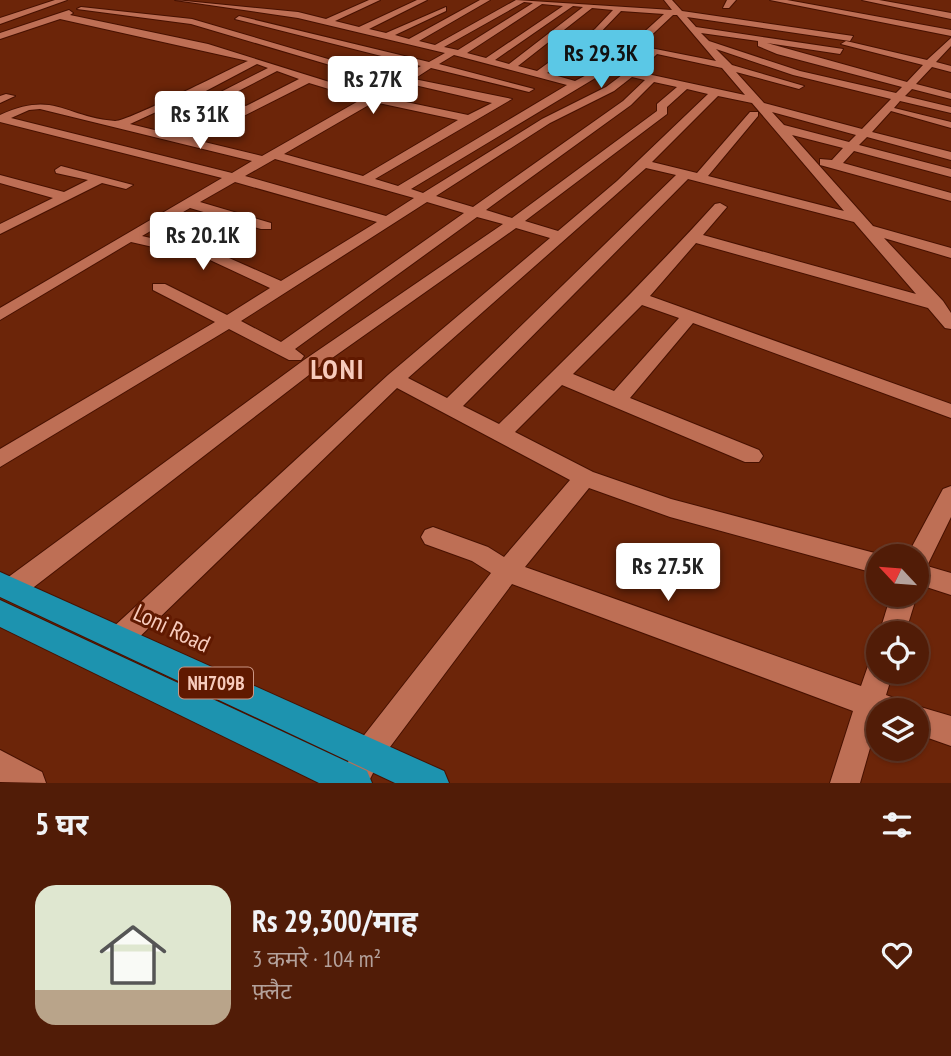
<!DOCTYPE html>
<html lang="hi">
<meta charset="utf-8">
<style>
body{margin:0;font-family:"PT Sans Narrow","Noto Sans Devanagari",sans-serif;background:#5b2915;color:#f1f3f6;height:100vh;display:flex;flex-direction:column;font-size:26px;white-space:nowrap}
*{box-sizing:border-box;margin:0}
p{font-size:23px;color:#b4a19b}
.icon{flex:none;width:38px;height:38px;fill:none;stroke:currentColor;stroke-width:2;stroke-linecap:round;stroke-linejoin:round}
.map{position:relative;height:783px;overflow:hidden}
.drawer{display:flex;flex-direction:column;background:#511c07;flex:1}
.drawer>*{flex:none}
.needle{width:46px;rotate:296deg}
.tools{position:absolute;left:866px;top:544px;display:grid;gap:14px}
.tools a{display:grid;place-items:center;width:63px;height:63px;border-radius:50%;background:#511c07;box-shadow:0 2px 5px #0004,0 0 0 2px #673a28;font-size:35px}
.price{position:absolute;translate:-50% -60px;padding:0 16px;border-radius:7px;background:#fff;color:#222;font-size:23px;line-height:46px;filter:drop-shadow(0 2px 4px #0008)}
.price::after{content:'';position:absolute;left:50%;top:42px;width:21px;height:16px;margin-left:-10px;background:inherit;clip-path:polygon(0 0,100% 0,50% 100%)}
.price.on{background:#5bc8e6;color:#111}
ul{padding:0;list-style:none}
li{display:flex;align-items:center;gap:21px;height:175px;padding:0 35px}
li span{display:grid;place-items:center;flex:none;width:196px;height:140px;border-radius:21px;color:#555}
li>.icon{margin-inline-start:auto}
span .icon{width:84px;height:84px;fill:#fffc;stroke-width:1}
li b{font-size:30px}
h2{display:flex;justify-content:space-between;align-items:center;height:84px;padding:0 35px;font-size:30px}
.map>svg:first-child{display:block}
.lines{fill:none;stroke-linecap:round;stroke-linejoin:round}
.minor-casing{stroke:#471100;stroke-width:2}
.highway-casing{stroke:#471100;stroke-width:2}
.minor{fill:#be6f55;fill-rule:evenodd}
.highway{fill:#1d93af;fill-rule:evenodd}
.labels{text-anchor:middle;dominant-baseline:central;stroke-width:6;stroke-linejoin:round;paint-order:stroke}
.shield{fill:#601900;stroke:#ca9684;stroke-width:2}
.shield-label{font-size:19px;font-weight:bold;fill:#f7cbbc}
.near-street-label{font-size:24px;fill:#f7cbbc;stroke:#601900}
.district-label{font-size:28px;font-weight:bold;letter-spacing:2px;fill:#f7cbbc;stroke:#601900}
</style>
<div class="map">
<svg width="951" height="783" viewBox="0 0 951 783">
<rect width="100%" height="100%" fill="#6c2509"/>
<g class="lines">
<g class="minor-casing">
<g id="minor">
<polygon points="55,0 67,0 0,24 0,18"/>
<path d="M175 0 298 12 326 19 369 0H380L335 21 359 27 417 0H427L369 29 386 33 446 7V11L395 35 409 39 480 0H490L419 41 435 45 516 0 672 10 664 0H672L682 11 853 36 850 41 687 17 696 27 843 49 840 54 767 43 907 82 923 65 841 44 846 41 927 60 951 38V46L936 62 951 66V72L932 67 916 84 951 93V99L912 89 905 96 951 107V113L900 101 894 108 951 122V128L891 111 872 132 951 152V160L867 137 859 145 951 169V177L854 151 843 163 951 193V201L820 165V159L832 160 843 148 792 135 873 226 951 248V258L884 238 943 301 951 313V329L945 328 928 308 696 243 650 296 951 404V418L693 323 630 398 759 450 763 456 759 462H745L562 385 515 432 593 472 671 499 886 556H878V574L670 517 589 488 525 567 861 686 869 663 878 659V672H893L886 695 899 700 903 710H878V720L860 783H830L853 711 512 584 378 763 368 783H337L358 743 491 573 472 561 425 544 421 537 425 530 433 527 488 547 504 557 570 480 397 388 128 648 119 651 110 648 106 639 110 630 388 375 550 238 516 228 318 368 21 597 12 600 3 597 0 588 3 581 304 360 503 224 477 217 295 349 304 356 301 360H289L229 329 0 467V449L215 322 153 290V284H165L227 315 270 288 210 260 131 242 0 320V308L222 178 0 122V115C55 90 64 117 115 121 127 122 229 69 248 61L60 19 0 39V33L69 10 73 13 70 15 208 44 371 95 395 81 340 68 191 24 77 9 81 7 192 19 345 64 403 76 421 66 235 19 239 16 429 62 445 53 298 18ZM524 2 533 3 458 50 444 47ZM542 4 563 6 486 58 467 53ZM573 6 583 7 509 64 495 60ZM592 8 613 10 595 29 537 71 518 66ZM621 11 664 14 631 44 596 37ZM673 15H677L716 61 640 46ZM701 33 758 41V46L777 54 902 87 896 93 800 71 709 41ZM590 41 626 48 624 51 629 54 635 50 652 53 629 70 606 65 575 81 547 73ZM716 49 793 75 891 99 862 129 764 103 736 72 799 89 804 86 732 65ZM657 54 722 68 745 95 638 72ZM454 55 567 85 398 186 375 179 512 99 414 79 431 68 529 92 534 89 439 64ZM257 64 268 68 209 98 202 93ZM277 71 299 79 246 106 221 100ZM607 71 622 75 606 87 542 119 423 193 411 189ZM632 77 645 80 623 101 473 207 436 196 550 123 614 91ZM654 82 677 87 657 104V111L512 218 486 210 631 105ZM309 83 362 99 262 156 196 140ZM406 83 492 103 468 115 382 97ZM687 89 708 94 617 181 558 231 525 221 667 114V107ZM193 95 199 102 237 110 183 137 130 124ZM718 96 752 103 844 211 708 176 758 116V112H750L697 173 652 162ZM374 102 458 120 363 176 284 154ZM40 109 252 161 232 173 11 118 29 110ZM772 112 856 135 849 142 784 125ZM275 159 414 198 386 216 245 176ZM646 168 676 175 447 398 408 378ZM688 179 854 222 916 294 703 235 727 207 720 203 715 204C646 280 573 352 499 424L463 406ZM235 182 377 222 281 281 220 254 142 236 190 208 261 229H271V223L200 202ZM427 202 464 213 281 342 241 321ZM642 305 679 318 614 391 573 374Z"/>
<polygon points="727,0 736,0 729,8 723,8"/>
<polygon points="770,0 787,0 951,30 951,36"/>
<polygon points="862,0 879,0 951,13 951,19"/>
<polygon points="6,94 15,96 0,103 0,96"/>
<polygon points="61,166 133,185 126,189 102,183 0,234 0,224 53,198 0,183 0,175 64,192 88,180 56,173 55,170"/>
<polygon points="951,486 951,517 927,566 951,573 951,595 917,584 917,556 907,556 943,489"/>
<polygon points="891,595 917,595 905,634 879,634"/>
<polygon points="917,706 951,716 951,746 917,734 917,710 907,710"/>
<polygon points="0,750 42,772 46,783 0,782"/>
</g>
</g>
<g class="highway-casing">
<g id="highway">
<polygon points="0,572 444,771 449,783 395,783 0,597"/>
<polygon points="0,600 367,771 372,783 319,783 0,627"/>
</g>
</g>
<use href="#minor" class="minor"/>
<use href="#highway" class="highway"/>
</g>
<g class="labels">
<rect class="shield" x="179" y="667.5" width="74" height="31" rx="5"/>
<g class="shield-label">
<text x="216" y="683">NH709B</text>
</g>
<g class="near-street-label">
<text transform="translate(172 628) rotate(25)">Loni Road</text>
</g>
<g class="district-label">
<text x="338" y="368">LONI</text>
</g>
</g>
</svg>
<div class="tools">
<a><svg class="needle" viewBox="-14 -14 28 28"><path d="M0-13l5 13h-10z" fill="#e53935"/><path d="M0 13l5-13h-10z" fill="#b4a19b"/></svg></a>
<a><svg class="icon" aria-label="locate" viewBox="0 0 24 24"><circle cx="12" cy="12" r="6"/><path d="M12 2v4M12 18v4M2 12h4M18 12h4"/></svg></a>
<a><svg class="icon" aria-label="layers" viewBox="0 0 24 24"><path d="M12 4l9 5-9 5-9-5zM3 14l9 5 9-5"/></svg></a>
</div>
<b class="price on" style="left:601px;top:90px">Rs 29.3K</b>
<b class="price" style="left:373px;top:116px">Rs 27K</b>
<b class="price" style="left:200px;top:151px">Rs 31K</b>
<b class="price" style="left:203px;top:272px">Rs 20.1K</b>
<b class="price" style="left:668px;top:603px">Rs 27.5K</b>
</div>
<section class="drawer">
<h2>5 घर<svg class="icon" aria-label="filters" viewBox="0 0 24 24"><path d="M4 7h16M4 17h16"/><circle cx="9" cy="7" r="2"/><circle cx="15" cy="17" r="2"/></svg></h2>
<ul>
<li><span style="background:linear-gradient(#dfe7d0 75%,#b9a48a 0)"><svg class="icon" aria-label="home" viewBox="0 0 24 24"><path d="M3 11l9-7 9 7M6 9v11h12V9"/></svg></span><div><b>Rs 29,300/माह</b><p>3 कमरे · 104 m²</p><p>फ़्लैट</p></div><svg class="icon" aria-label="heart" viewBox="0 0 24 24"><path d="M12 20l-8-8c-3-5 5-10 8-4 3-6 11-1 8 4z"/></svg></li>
</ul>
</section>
